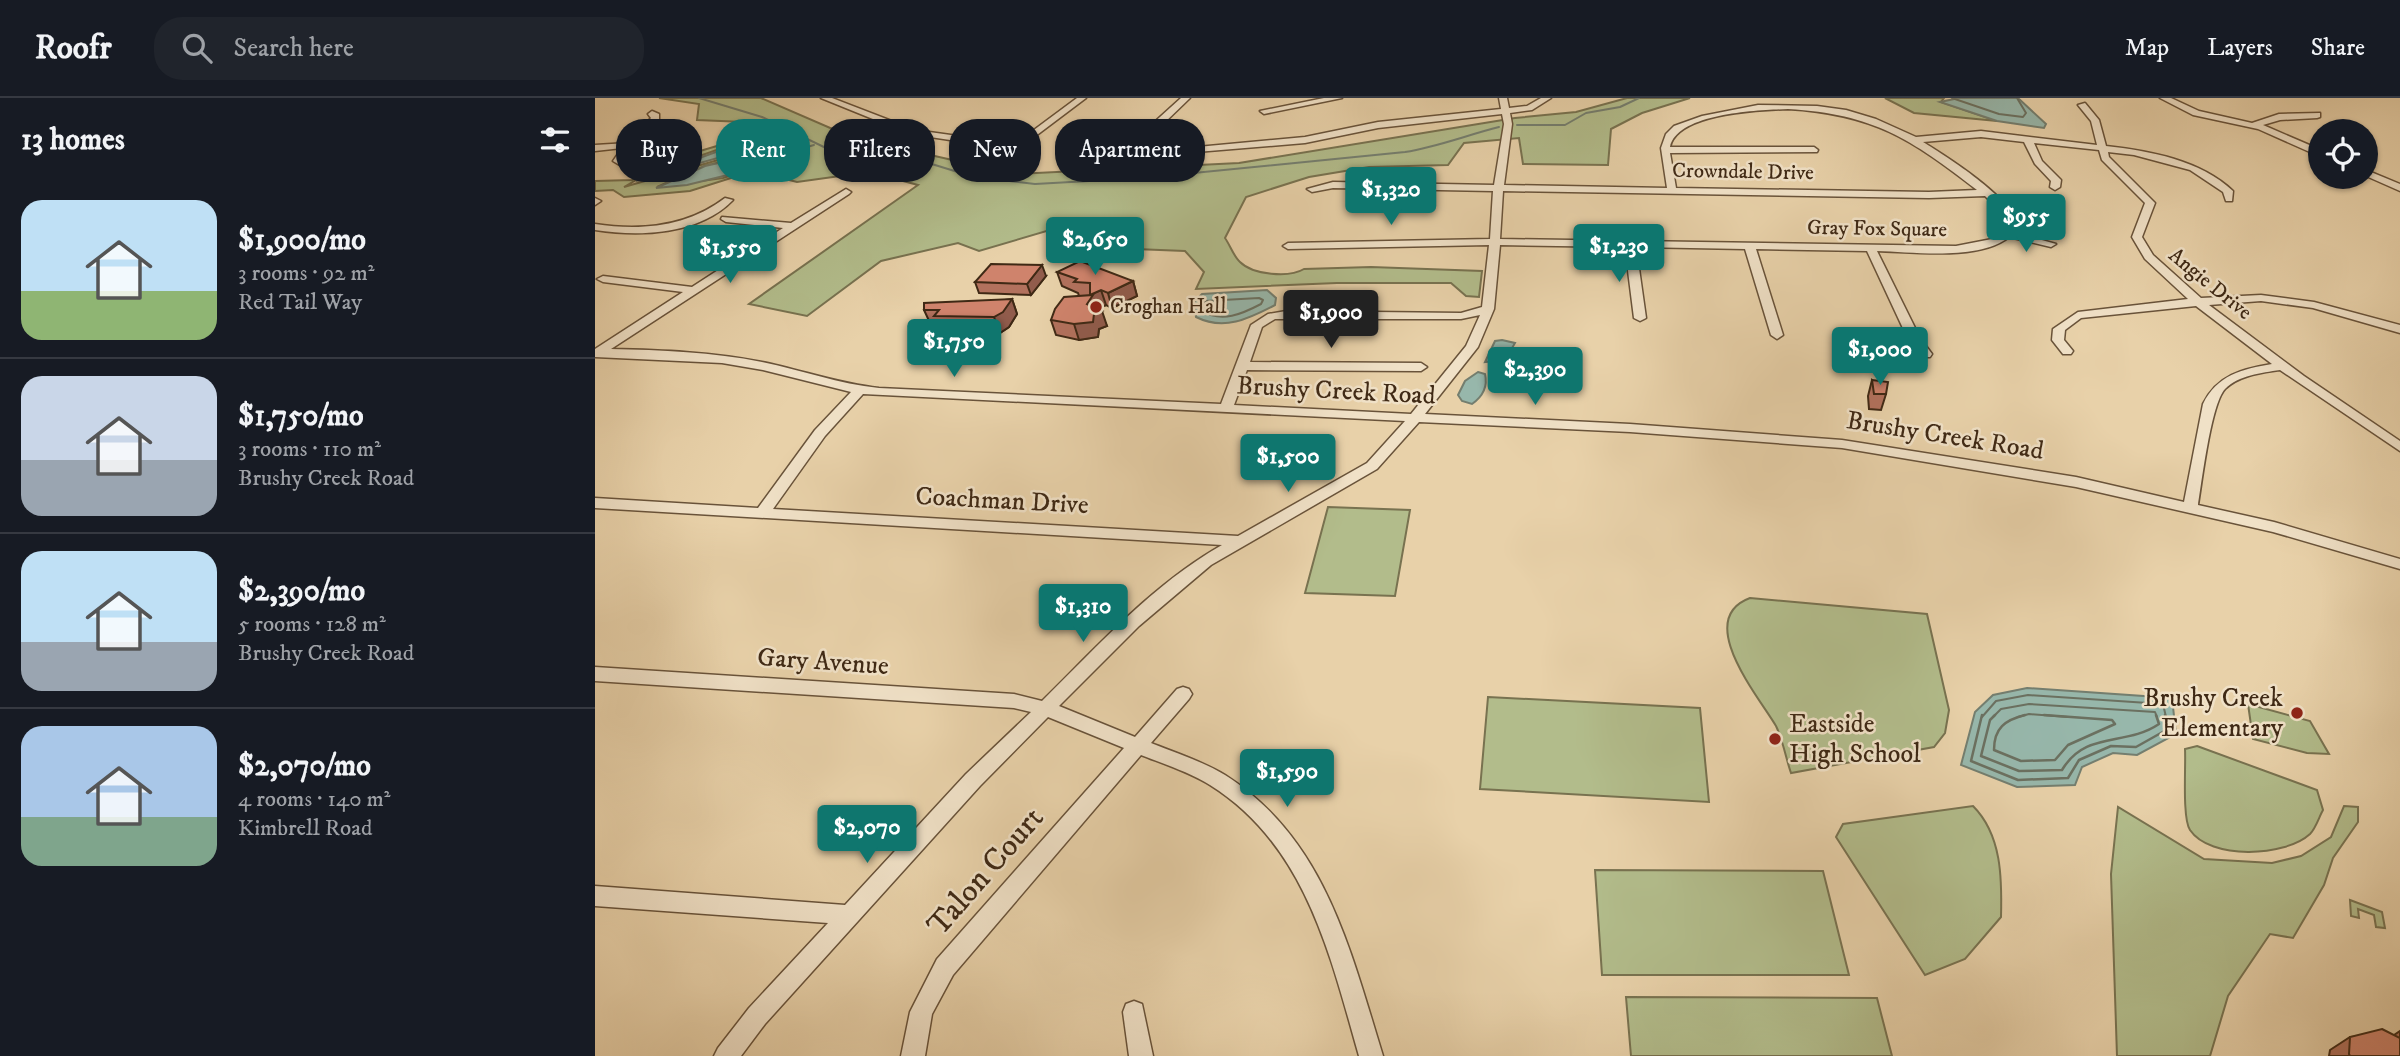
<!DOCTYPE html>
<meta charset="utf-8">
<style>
body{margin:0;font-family:"IM FELL DW Pica",serif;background:#20242c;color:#f1f3f6;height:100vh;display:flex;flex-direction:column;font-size:26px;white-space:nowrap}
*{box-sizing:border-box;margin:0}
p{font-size:23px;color:#9ea1a6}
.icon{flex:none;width:38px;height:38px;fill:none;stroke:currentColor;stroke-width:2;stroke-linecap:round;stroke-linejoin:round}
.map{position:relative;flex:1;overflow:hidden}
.sheet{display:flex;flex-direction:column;background:#171b24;width:595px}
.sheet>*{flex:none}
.banner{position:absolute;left:21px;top:21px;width:665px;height:63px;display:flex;gap:14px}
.tools{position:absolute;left:1713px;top:21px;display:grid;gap:14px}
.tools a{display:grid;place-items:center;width:70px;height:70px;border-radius:50%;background:#171b24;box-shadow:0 2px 5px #0004;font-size:35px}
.price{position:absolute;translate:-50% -60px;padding:0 16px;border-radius:7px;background:#0f766e;color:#fff;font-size:23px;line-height:46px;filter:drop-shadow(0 2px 4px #0008)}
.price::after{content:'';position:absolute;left:50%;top:42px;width:21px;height:16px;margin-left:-10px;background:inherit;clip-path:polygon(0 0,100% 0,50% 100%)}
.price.selected{background:#222;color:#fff}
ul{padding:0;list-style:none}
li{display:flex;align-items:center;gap:21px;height:175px;padding:0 21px}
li+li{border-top:2px solid #363941}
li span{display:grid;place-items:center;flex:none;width:196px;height:140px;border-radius:21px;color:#555}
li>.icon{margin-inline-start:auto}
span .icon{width:84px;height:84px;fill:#fffc;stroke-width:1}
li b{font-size:30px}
h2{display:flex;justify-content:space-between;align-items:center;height:84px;padding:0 21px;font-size:30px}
.chip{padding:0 24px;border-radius:28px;background:#171b24;box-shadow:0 2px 5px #0004;font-size:24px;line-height:63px}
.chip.selected{background:#0f766e;color:#fff}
header{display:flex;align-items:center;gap:42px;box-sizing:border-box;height:98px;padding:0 35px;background:#171b24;border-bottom:2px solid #363941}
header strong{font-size:33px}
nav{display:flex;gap:38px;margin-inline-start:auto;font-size:24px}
.search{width:490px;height:63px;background:#20242c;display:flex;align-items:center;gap:18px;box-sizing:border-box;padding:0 24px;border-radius:28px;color:#9ea1a6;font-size:26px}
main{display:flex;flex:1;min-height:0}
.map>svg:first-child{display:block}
.green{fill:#b2bc8b;stroke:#787250;stroke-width:2;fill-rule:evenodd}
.water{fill:#97b7ab;stroke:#747e6f;stroke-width:2}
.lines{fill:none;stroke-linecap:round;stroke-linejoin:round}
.shore-far1{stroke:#6b7060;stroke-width:2}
.shore{stroke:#6b7060;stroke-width:2.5}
.stream{stroke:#747e6f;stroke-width:2}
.minor-casing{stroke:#69533a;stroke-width:3}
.minor{fill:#f0e1c7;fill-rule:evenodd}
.wall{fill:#b2715d;stroke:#3f2915;stroke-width:2}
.shaded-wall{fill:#915c4c;stroke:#3f2915;stroke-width:2}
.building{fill:#cf836c;stroke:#3f2915;stroke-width:2}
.poi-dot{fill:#8f2418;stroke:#f0e1c7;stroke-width:2.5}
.labels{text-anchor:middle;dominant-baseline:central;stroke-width:5;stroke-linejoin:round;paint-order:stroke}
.far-street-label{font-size:21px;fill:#3f2915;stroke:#f0e1c7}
.far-poi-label{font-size:21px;fill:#3f2915;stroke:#f0e1c7;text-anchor:start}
.street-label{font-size:26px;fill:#3f2915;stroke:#f0e1c7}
.poi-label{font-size:26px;fill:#3f2915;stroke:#f0e1c7;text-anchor:end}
.near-street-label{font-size:32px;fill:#3f2915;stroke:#f0e1c7}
</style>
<header>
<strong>Roofr</strong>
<div class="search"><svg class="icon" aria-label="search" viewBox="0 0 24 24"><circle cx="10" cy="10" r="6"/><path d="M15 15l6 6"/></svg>Search here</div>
<nav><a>Map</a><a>Layers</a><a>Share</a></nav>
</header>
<main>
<section class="sheet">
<h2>13 homes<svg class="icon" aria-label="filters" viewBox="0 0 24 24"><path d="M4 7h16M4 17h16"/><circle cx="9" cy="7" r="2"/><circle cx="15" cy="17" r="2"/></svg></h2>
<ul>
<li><span style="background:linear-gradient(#bfe0f5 65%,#8fb573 0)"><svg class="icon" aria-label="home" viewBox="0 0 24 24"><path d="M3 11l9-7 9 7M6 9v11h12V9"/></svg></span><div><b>$1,900/mo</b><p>3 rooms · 92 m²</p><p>Red Tail Way</p></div></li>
<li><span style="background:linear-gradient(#c9d6e8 60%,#9aa5b1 0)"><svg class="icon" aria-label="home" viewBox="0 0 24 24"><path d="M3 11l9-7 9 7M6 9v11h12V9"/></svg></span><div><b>$1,750/mo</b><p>3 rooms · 110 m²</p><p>Brushy Creek Road</p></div></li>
<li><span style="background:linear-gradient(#bfe0f5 65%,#9aa5b1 0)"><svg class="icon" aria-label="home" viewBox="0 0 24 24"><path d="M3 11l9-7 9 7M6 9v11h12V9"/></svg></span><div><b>$2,390/mo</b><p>5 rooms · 128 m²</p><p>Brushy Creek Road</p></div></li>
<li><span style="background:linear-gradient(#a9c7e8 65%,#7fa58c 0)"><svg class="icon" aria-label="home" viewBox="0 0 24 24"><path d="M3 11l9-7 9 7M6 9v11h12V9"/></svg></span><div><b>$2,070/mo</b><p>4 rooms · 140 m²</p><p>Kimbrell Road</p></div></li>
</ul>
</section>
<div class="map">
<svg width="1805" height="958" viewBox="0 0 1805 958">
<rect width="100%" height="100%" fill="#e8d1a9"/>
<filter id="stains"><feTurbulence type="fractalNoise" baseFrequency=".00286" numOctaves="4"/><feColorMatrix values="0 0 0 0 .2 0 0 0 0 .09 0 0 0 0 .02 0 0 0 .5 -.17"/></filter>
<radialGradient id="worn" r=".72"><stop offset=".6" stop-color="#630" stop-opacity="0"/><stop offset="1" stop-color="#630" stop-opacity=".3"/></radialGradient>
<g class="green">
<path d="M64 0H166L256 39 419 76 644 65 920 20 981 14 1032 0H1095L1047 15 1016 31 1013 67 928 66 924 40 869 45 853 67 774 69 714 79 651 99 630 140C635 147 639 159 645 164 658 177 694 180 709 171L776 169 887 173 884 199 871 198 856 185H742L601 191 609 174 590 153 540 151 526 129 482 124 384 153 363 145 286 163 212 218 154 206 323 87 274 74 202 84 158 73 95 93 29 99 18 92 0 93V83L37 82 58 67 159 37 150 24 102 22 104 6ZM156 40 177 43V46L165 53 123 62 29 89 50 77ZM137 61 149 65 151 72 128 80 62 89 110 68Z"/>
<polygon points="1290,0 1349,0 1346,4 1402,23 1319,15"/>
<polygon points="733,409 815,412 800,498 710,495"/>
<path d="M1155 500 1332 516 1354 612 1350 635 1339 649 1196 675C1191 661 1188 642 1181 628 1164 599 1098 521 1155 500Z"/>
<polygon points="893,599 1105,610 1114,704 885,691"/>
<polygon points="1653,606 1715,623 1734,656 1712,655 1658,641"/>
<path d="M1602 648 1722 692 1728 712C1724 719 1721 730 1715 736 1690 759 1615 762 1595 732 1587 720 1591 667 1590 651Z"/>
<path d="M1378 708C1407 737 1407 781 1406 819L1370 861 1330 877 1241 739 1248 726Z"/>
<polygon points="1749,708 1763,709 1763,724 1738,760 1729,787 1698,840 1675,836 1633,898 1615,958 1522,958 1516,776 1523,709 1609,761 1677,765 1706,758 1736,739"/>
<polygon points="1000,772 1228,773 1254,877 1007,877"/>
<polygon points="1755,802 1787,814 1790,830 1781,829 1779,817 1763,811 1764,820 1756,818"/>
<polygon points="1031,899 1282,900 1297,958 1036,958"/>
</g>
<g class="water">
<polygon points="1364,0 1423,0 1451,26 1449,30 1402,23 1345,4"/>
<polygon points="154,42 163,42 169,47 41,83"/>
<polygon points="146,60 151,72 149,73 92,87 61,90 110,68"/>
<path d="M672 192 681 200 680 207C653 221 629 233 601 219L599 204 607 196Z"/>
<polygon points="907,242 920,245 910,262 890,264 900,243"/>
<path d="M883 274 890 276C893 289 887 299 877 306L867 303 863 297 870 283Z"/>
<polygon points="1432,590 1577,600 1581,636 1542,657 1518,655 1487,669 1480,687 1422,689 1366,667 1380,614 1398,597"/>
</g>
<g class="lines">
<g class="shore-far1">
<polyline points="1357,0 1404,16 1428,19 1431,15 1422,0"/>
<path d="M664 200 668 202 666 206C647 216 627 225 607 213L610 203Z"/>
<polyline points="1387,619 1401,603 1433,597 1568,606 1571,619"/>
<polyline points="1398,619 1406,611 1434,606 1560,614 1562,619"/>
<polyline points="1423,619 1434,616 1473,619"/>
</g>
<g class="shore">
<polyline points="1387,617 1376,663 1423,682 1473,680 1484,662 1516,648 1541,649 1573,631 1570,617"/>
<path d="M1400 617 1395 622 1386 658 1424 673 1467 672C1491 632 1530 649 1564 626L1561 617"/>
<path d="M1430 617C1410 622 1399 630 1399 652L1426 663 1460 662 1473 647 1520 626 1517 622 1449 617"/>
</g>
<g class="stream">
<path d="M104 0 167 19 235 52 327 63 379 79 440 86 548 80 810 54C842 49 872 37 904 29"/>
<polyline points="922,27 970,27 991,15 1025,9 1044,0"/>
<polyline points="149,67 219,47"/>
</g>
<g class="minor-casing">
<g id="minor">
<polygon points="226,0 237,0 320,32 420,46 482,0 491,0 422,52 315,36"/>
<path d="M586 0H595L538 55 710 39 783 24 906 11 904 0H912L914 10 932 8 946 0H956L937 12 915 15 917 26 909 87 1072 90 1066 50 1071 36 1079 28 1107 18 1163 7 1222 8 1251 12 1281 21 1321 39 1386 33 1502 47 1496 23 1483 7 1490 5 1504 22 1511 48C1555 53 1605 62 1638 93L1637 103H1631L1628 94 1595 72 1539 57 1513 54 1514 59 1560 105 1547 139 1558 157 1606 200 1666 197 1719 204 1805 227V235L1718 210 1666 203 1614 207 1709 278 1805 343V353L1685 272C1666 275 1644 277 1630 291 1616 306 1607 383 1603 407L1679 424 1805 461V471L1678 434 1481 389 1247 350 1035 334 824 324 782 371 616 467 544 528 464 608 540 639 582 591 588 589 594 591 597 596 594 601 556 645C581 655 607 663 630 677 730 741 755 851 788 958H764C735 857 711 747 615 687 594 674 569 666 546 657L358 877 337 916 330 958H306L315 914 342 861 529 650 453 619 385 688 170 926 146 958H119L123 950 154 910 233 825 0 808V788L250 807 371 676 436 614 419 610 0 583V569L419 596 447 603C503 548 558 486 627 447L0 410V400L163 410 220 332 256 294 168 272 127 265 0 259V251L88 194 8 184 2 181 8 178 97 189 188 130 131 124 126 121 127 119 196 125 251 91 256 94 254 96 16 251C66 252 118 254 167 264 207 272 244 286 284 290L626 306 656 227 673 216 691 213 866 215 887 209 894 147 693 151 688 148 693 145 895 141 898 93 738 90 717 94 712 91 738 84 899 87 909 26 907 16 783 30 710 45 529 60 534 47ZM1193 11C1279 16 1316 41 1382 92L1334 94 1081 90 1075 55 1222 54 1223 52 1219 49H1075C1082 15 1164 12 1193 11ZM1386 39 1429 44 1440 66 1456 83 1455 89 1460 92 1465 89 1466 82 1447 63 1439 45 1504 52 1507 62 1550 105 1537 139 1550 161 1593 201 1483 214 1458 231 1457 242 1468 256H1476L1478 253 1469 242 1470 232 1486 220 1601 208 1677 266C1647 271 1622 277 1608 306L1589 404 1481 379 1247 342 1035 326 830 316 883 249 899 211 905 147 1030 149 1039 220 1045 223 1051 220 1041 149 1150 151 1176 237 1182 241 1188 237 1161 151 1272 153 1313 241 1327 259H1335L1337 256 1325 240 1282 153C1319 154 1384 163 1414 139L1456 149 1461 146 1418 134 1423 127C1415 99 1354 60 1328 44ZM908 93 1334 100 1390 98 1410 118 1413 127 1397 141 1361 148 905 141ZM885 217 871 248 816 316 639 307 652 272 826 273 832 269 826 265 655 264 667 229 680 221H866ZM268 296 810 323 772 365 643 438 178 411 230 338Z"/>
<polygon points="729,0 747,0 669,16 665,13"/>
<polygon points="1565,0 1576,0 1604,13 1657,25 1684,16 1725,15 1725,19 1722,20 1685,22 1668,27 1726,52 1726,59 1663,31 1598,17"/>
<polygon points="57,13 64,16 64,21 43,44 95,39 99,42 98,44 38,49 28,60 33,66 28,69 18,63 27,50 0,53 0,47 33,45 56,20 53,16"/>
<polygon points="1771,44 1778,45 1779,47 1771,50"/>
<polygon points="1771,72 1805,86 1805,93 1771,78"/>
<polygon points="0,100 6,103 0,107"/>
<path d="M130 100 138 102C104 137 45 139 0 132V126C46 133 92 129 130 100Z"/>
<polygon points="539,903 547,906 558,958 534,958 528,914 531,906"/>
</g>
</g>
<use href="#minor" class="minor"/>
</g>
<g class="wall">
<polygon points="462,174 538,183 542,198 517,210 511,207 503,211 512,228 504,231 503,239 484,242 461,237 456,222 484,198 483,195 467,188"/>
<polygon points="451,178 436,197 384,195 380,184"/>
<polygon points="417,201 422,216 414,229 405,235 346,233 344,227 336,227 329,212"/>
<polygon points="1277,282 1291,296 1286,312 1274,311 1273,298"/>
<polygon points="1805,933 1805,958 1734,958 1735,952 1755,939 1799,937"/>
</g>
<g class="shaded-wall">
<polygon points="447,167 451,178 436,197 432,186"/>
<polygon points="538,183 542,198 517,210 513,195"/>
<polygon points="506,192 511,207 502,211 507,213 512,228 504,231 503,239 484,242 479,226 492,206 495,197"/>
<polygon points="417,201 422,216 414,229 405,235 399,219"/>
</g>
<g class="building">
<polygon points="485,163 538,183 513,195 506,192 495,197 495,185 479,184 482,181 462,174"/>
<polygon points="396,166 447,167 432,186 380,184"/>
<polygon points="498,197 492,206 507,213 499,216 498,224 479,226 456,222 460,211 469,199"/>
<polygon points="417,201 408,214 399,219 339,218 344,212 329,212 329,205"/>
<polygon points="1277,282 1293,284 1291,296 1279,296"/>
<polygon points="1787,931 1805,940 1805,958 1755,958 1754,956 1755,939"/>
</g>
<g class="poi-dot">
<circle cx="501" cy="209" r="7"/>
<circle cx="1702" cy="615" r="7"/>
<circle cx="1180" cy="641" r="7"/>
</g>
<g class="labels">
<g class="far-street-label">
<text transform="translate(1148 74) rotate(1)">Crowndale Drive</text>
<text transform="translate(1282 131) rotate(1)">Gray Fox Square</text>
<text transform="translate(1615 186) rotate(39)">Angie Drive</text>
</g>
<g class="far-poi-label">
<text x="515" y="209">Croghan Hall</text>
</g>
<g class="street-label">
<text transform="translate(741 293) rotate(3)">Brushy Creek Road</text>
<text transform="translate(1350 338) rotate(9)">Brushy Creek Road</text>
<text transform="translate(407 403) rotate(3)">Coachman Drive</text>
<text transform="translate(228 564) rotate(4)">Gary Avenue</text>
</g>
<g class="poi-label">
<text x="1688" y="600">Brushy Creek<tspan x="1688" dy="30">Elementary</tspan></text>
<text x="1194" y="626" text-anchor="start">Eastside<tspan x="1194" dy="30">High School</tspan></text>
</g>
<g class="near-street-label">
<text transform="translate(391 774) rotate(-49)">Talon Court</text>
</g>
</g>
<rect width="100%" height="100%" filter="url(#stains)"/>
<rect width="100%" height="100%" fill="url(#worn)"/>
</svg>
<div class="tools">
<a><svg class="icon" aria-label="locate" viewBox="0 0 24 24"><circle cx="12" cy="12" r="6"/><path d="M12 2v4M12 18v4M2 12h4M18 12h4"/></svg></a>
</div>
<b class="price" style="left:796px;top:129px">$1,320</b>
<b class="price" style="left:1431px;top:156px">$955</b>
<b class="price" style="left:500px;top:179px">$2,650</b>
<b class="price" style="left:1024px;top:186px">$1,230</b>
<b class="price" style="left:135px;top:187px">$1,550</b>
<b class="price selected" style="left:736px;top:252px">$1,900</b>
<b class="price" style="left:359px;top:281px">$1,750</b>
<b class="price" style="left:1285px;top:289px">$1,000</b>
<b class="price" style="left:940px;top:309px">$2,390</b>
<b class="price" style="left:693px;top:396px">$1,500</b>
<b class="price" style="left:488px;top:546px">$1,310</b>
<b class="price" style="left:692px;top:711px">$1,590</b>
<b class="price" style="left:272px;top:767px">$2,070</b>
<div class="banner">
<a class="chip">Buy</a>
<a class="chip selected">Rent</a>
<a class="chip">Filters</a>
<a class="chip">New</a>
<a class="chip">Apartment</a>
</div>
</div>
</main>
